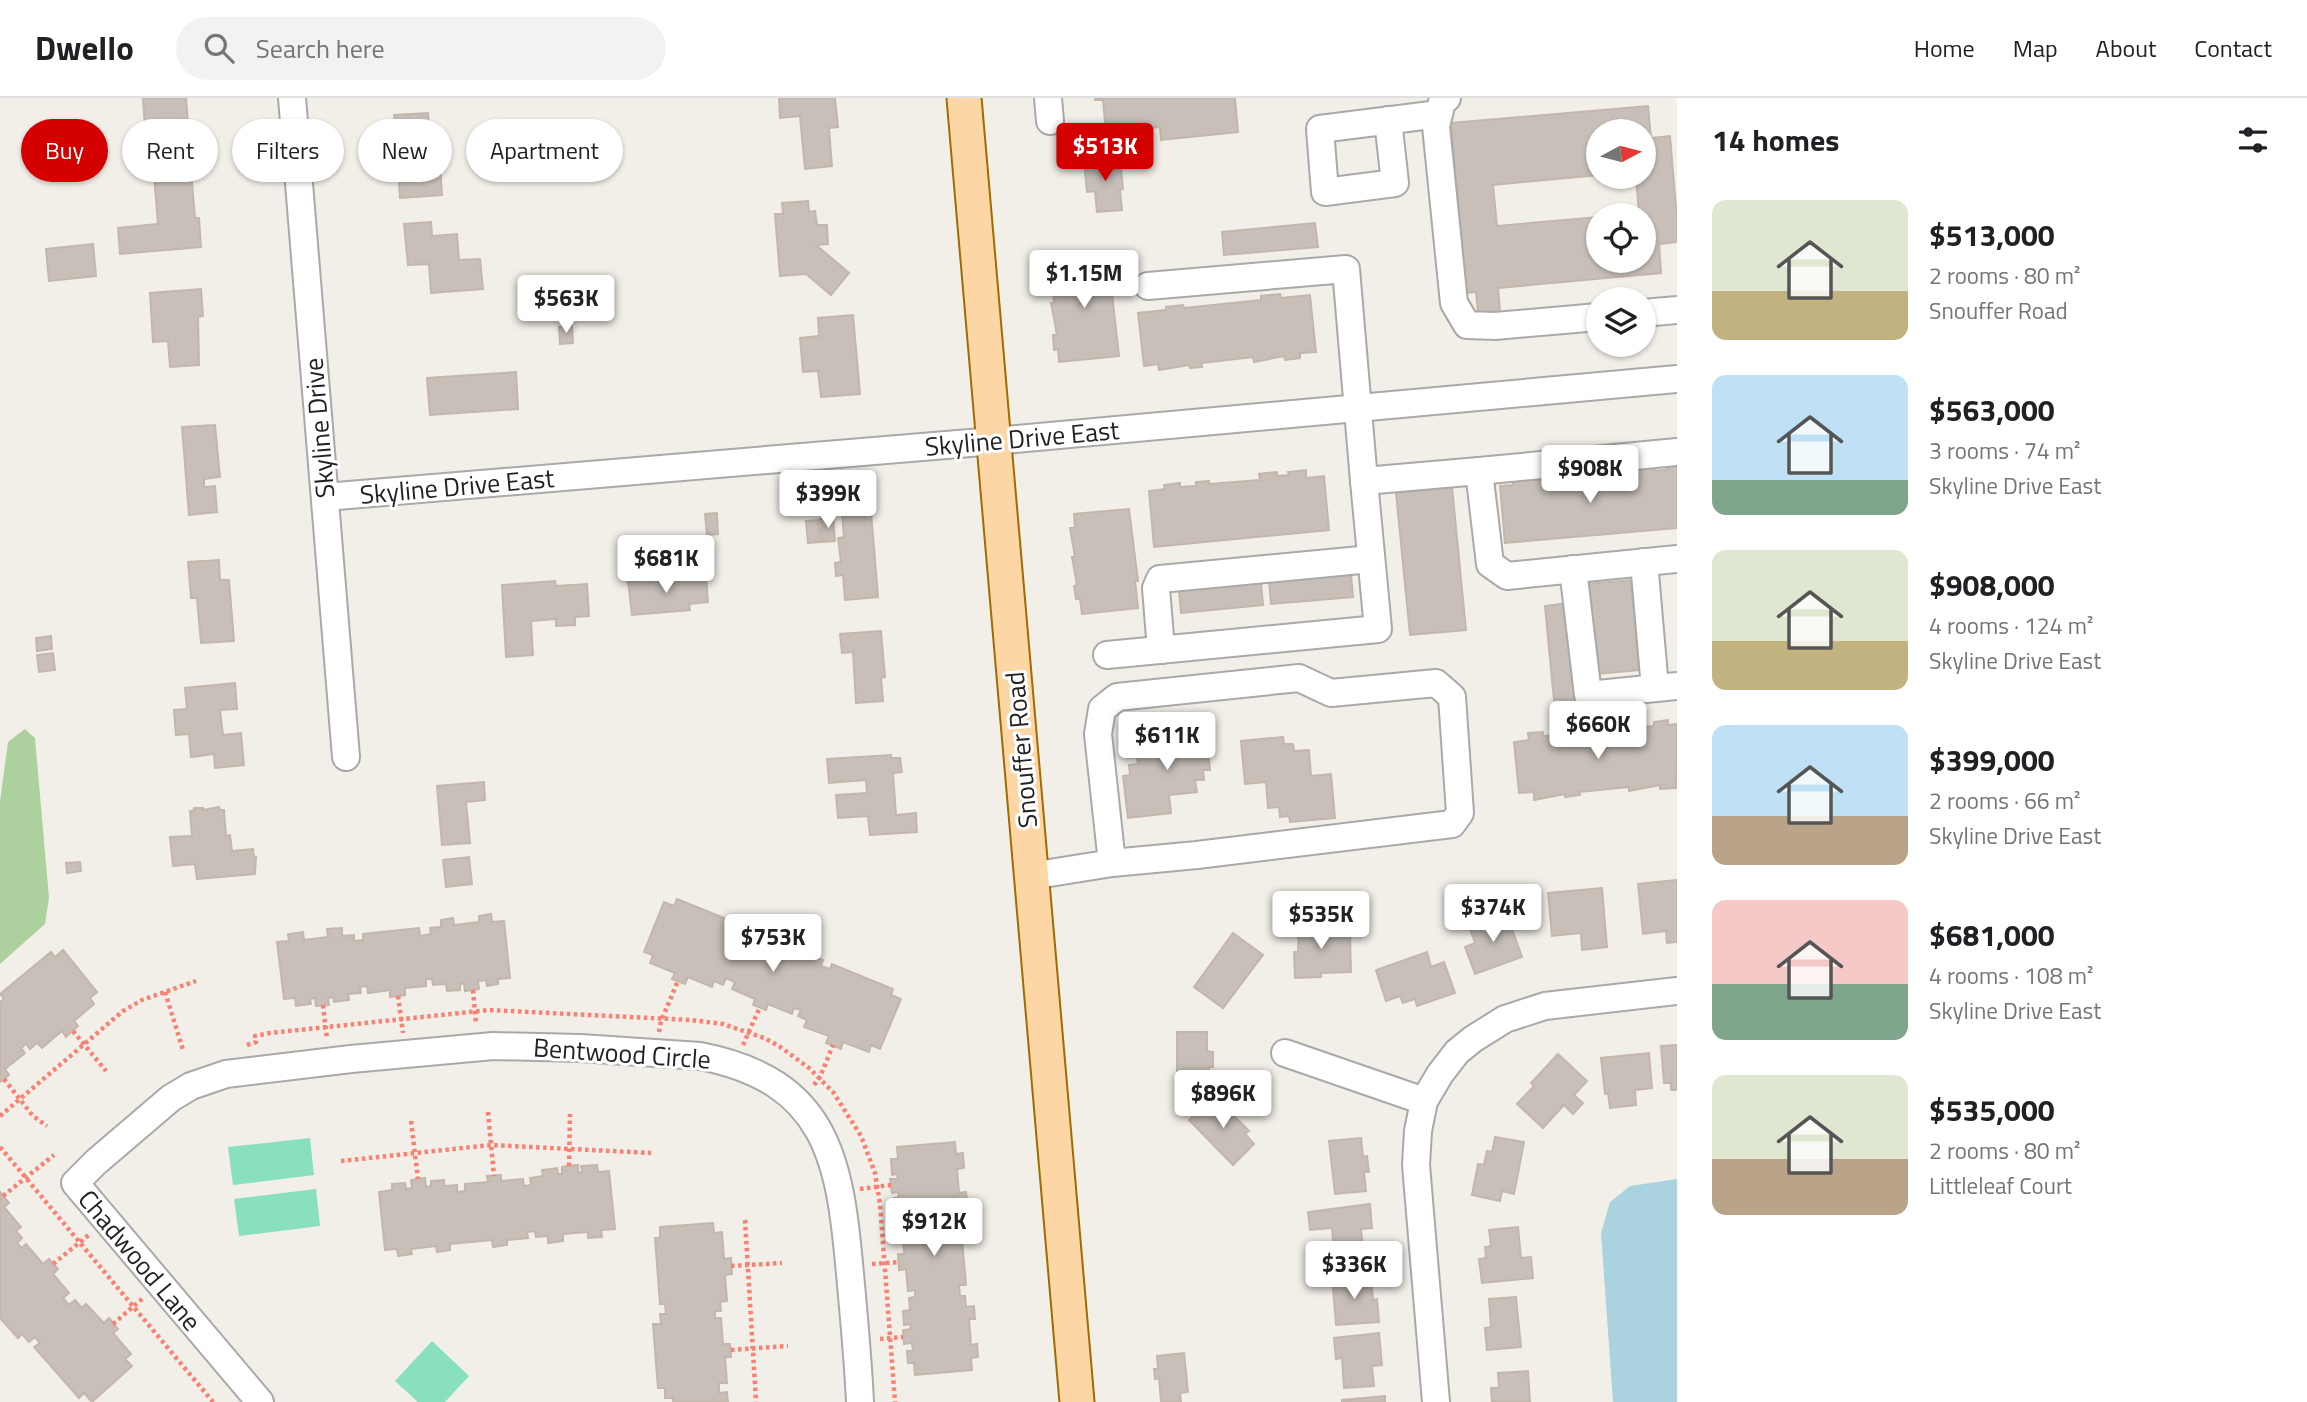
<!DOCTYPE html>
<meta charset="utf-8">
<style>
body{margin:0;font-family:"Titillium Web",sans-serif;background:#f2f2f2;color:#202124;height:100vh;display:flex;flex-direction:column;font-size:26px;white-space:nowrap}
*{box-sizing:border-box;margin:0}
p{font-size:23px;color:#757577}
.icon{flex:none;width:38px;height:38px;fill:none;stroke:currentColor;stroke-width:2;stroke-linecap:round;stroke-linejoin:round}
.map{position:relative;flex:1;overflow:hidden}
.details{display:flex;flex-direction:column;background:#fff;width:630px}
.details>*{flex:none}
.banner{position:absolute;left:21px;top:21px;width:665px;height:63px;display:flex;gap:14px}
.needle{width:46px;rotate:83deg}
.controls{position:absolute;left:1586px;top:21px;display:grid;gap:14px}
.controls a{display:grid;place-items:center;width:70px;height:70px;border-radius:50%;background:#fff;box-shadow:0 2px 5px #0004;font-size:35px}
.price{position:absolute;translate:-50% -60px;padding:0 16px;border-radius:7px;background:#fff;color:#222;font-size:23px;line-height:46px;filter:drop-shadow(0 2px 4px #0008)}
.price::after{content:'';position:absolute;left:50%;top:42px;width:21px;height:16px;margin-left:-10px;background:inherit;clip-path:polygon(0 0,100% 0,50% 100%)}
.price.current{background:#d40000;color:#fff}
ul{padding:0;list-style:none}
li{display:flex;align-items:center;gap:21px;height:175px;padding:0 35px}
li span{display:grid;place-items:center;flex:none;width:196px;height:140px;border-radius:14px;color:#555}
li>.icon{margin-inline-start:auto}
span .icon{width:84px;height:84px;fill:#fffc;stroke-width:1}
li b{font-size:30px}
h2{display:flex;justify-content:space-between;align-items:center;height:84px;padding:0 35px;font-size:30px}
.chip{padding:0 24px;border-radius:32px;background:#fff;box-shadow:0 2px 5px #0004;font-size:24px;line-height:63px}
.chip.current{background:#d40000;color:#fff}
header{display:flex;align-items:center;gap:42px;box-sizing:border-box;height:98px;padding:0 35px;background:#fff;border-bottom:2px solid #e0e0e0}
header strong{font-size:33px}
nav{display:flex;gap:38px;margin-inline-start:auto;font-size:24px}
.search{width:490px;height:63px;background:#f2f2f2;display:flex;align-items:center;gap:18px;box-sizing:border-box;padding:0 24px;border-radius:38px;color:#757577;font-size:26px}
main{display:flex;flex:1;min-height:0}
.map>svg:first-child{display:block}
.forest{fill:#add19e}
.pitch{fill:#88e0be}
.water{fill:#aad3df}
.building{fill:#c7bfb8;stroke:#c4b6ab;stroke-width:2;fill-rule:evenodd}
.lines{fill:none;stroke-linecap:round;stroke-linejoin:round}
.minor-casing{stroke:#a9a9a9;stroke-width:30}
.major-casing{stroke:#a06b00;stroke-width:37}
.path{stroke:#fa8072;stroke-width:4.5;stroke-dasharray:3.5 3.5;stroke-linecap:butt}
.minor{stroke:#fff;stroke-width:26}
.major{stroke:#fcd6a4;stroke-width:33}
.labels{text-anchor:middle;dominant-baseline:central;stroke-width:6;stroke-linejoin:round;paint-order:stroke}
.street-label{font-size:26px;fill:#222;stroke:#fff}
</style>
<header>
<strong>Dwello</strong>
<div class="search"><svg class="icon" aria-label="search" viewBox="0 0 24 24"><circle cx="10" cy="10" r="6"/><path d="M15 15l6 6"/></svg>Search here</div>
<nav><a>Home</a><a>Map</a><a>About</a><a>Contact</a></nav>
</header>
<main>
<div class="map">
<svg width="1677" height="1304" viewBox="0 0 1677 1304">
<rect width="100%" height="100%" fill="#f2efe9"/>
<polygon class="forest" points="25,631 35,640 49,800 45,826 0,866 0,703 8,644"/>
<g class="pitch">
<polygon points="310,1040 314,1077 233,1087 228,1049"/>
<polygon points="316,1091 320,1128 239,1138 234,1101"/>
<polygon points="432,1243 469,1278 445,1304 418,1304 395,1283"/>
</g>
<polygon class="water" points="1677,1081 1677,1304 1613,1304 1601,1135 1610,1104 1630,1088"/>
<g class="building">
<polygon points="143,0 186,0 188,27 145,30"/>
<polygon points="779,0 835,0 838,29 829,30 832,68 805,71 800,18 780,20"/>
<polygon points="1095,0 1235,0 1238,34 1161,42 1160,29 1119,33 1105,24 1103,2 1095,2"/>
<path d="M1648 8 1651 40 1670 38 1677 121V144L1659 146 1661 175 1498 190 1500 213 1478 215 1476 194 1466 195 1451 25ZM1598 33H1643V79H1636L1639 115 1616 117H1643V163H1598V119L1497 128 1493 87 1598 77Z"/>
<polygon points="428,15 432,66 440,65 442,97 400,100 394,17"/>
<polygon points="1120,60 1123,91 1120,92 1122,112 1097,114 1095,93 1087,94 1084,63"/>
<polygon points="191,74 195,120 199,120 201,149 120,156 118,130 158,126 154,77"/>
<polygon points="808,103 809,114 815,113 817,127 827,127 828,146 816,147 849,175 831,197 806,176 780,178 775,116 783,116 782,105"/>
<polygon points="431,124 432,138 457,136 459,162 480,161 483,191 431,195 429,166 408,167 404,126"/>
<polygon points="1315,125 1318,149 1224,157 1222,134"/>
<polygon points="93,146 96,178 49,183 46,151"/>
<polygon points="1108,159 1119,258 1059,264 1058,251 1054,252 1053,237 1057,237 1051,205 1054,205 1053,189 1049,190 1048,178 1053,177 1051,165"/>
<polygon points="201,191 203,218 198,219 199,267 170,269 168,243 153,244 150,195"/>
<polygon points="1280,196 1281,200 1310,197 1316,254 1300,255 1300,260 1285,262 1284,258 1254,264 1253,259 1202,265 1202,269 1190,270 1189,267 1159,272 1158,266 1144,268 1138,215 1166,212 1166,209 1183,207 1184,210 1261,202 1261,198"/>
<polygon points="853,217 860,296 821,299 818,273 803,274 800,240 819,238 818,220"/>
<polygon points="572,228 573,245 560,246 559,229"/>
<polygon points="516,274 518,311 430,317 427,280"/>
<polygon points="215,327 220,379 204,381 204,389 215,388 217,414 189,417 182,329"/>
<polygon points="1677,366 1677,430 1505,445 1500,388 1513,387 1513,382 1542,382 1541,379 1558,377 1559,381 1573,380 1572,376 1586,375 1587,380 1610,378 1609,372 1624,371 1625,374 1654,369 1655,373 1669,371 1668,367"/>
<polygon points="1306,372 1306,380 1324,378 1329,432 1154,449 1149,393 1165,391 1164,387 1180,385 1180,389 1196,388 1196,384 1209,383 1209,386 1260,382 1259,376 1277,374 1277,378 1289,377 1288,374"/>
<polygon points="1452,389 1466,532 1410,537 1396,395"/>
<polygon points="1129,411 1138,483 1135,483 1138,510 1082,516 1080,501 1076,501 1074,488 1077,487 1072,459 1075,459 1070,430 1075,430 1074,416"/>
<polygon points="871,414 878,499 845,502 843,477 836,478 835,465 841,464 838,440 844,439 842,417"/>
<polygon points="717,415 718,436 707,437 705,416"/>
<polygon points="833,420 835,443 822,444 820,421"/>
<polygon points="818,422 820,444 808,445 806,423"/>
<polygon points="219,462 220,482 229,482 234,543 201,545 197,500 191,500 188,464"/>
<polygon points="1351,476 1353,499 1271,506 1269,483"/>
<polygon points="688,478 688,481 706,480 708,504 689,506 690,512 632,517 628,483"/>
<polygon points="1631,482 1639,572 1597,576 1588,486"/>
<polygon points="555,483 556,488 587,486 589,518 575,519 575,527 556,528 556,521 531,523 533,557 506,559 502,487"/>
<polygon points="1261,484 1263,507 1181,515 1179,492"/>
<polygon points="1568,505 1578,611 1555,613 1545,508"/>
<polygon points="881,533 885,579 881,580 883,603 856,605 853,554 842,555 840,536"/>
<polygon points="51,538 52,551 37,553 36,540"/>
<polygon points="53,555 55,572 39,574 37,557"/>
<polygon points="235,585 237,611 220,612 223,637 241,635 244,667 215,670 214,656 191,659 189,636 176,637 174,612 187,611 185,590"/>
<polygon points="1668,622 1668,627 1677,626 1676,690 1660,691 1660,687 1629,693 1629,689 1579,694 1580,697 1565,699 1565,696 1534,702 1534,694 1519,695 1514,644 1529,642 1528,635 1543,634 1543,638 1559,637 1559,632 1574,631 1574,636 1624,632 1623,627 1638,625 1638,629 1654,628 1654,624"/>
<polygon points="1205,628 1210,672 1203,672 1204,682 1195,682 1197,694 1169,697 1171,715 1128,720 1123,678 1130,677 1129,667 1138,666 1136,656 1163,653 1161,633"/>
<polygon points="1283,639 1284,646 1293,646 1294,653 1309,652 1311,678 1331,676 1335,720 1290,724 1289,718 1280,719 1279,709 1268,710 1266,684 1245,686 1241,643"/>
<polygon points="891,657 891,660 900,660 902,674 893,675 896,717 916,715 917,734 870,737 868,718 838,720 836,697 867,695 866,682 829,685 827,661"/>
<polygon points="484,684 485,702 466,704 470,745 442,747 437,688"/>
<polygon points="219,709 220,712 224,712 226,738 230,737 232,753 253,751 254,759 256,759 255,776 197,781 195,766 173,768 170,739 192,738 190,713 193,713 194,710 203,710 203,712"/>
<polygon points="469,759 472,786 446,789 443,762"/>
<polygon points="80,764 81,773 67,775 66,765"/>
<polygon points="1677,782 1677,844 1667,845 1666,833 1643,836 1638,786"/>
<polygon points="1602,790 1607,849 1582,852 1581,835 1552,838 1548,795"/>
<polygon points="677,801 739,826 736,833 743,836 746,829 755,833 758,827 817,851 814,859 823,862 821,868 830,871 832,866 893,891 891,897 901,901 880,951 871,947 869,954 843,944 841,951 826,945 829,938 804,929 807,922 798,918 801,912 794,910 792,916 768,906 766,912 753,907 755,901 732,891 735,884 726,880 723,887 714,883 712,889 688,879 685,886 672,881 675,875 650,865 653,857 644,854 664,804 674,808"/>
<polygon points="1506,815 1522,859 1475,876 1465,849 1475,845 1469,828"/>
<polygon points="491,816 492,824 504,823 510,880 498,881 498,886 487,888 486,882 478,883 479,891 465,893 464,885 460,886 460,892 447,893 446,886 433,887 432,881 426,881 426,888 405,890 405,897 390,899 390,892 368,895 367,888 360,889 361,895 348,896 349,902 334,904 333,899 328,900 329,907 316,908 315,900 310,901 311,906 296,908 295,900 284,901 277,844 289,843 288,836 303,834 304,842 328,839 327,831 342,830 342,838 354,837 354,843 363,842 363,836 419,830 420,838 431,836 430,830 441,829 441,822 453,820 454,827 479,824 479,818"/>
<polygon points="1299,818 1314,818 1314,832 1334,832 1335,837 1350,837 1351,874 1321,875 1321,879 1295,880 1294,854 1298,854"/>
<polygon points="1233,835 1263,857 1223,910 1194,889"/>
<polygon points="63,852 97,894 90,900 94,906 74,923 78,928 66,939 62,933 42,950 37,945 30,951 26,946 21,950 25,955 5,971 9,977 0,984 0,904 4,901 0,896 51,854 55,859"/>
<polygon points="1427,854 1431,869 1444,864 1455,895 1417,908 1415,901 1403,905 1400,898 1386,903 1376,872"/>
<polygon points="1177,934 1207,934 1207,953 1213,954 1213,969 1209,969 1209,988 1177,988"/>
<polygon points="1677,947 1677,992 1671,992 1671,985 1664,985 1661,948"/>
<polygon points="1649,955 1652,990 1635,992 1636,1007 1610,1010 1608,995 1605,996 1601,960"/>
<polygon points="1558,956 1587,983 1574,997 1583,1005 1573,1016 1564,1007 1543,1030 1517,1006 1534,988 1531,985"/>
<polygon points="1214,998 1249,1033 1245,1036 1254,1046 1233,1067 1189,1022"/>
<polygon points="1495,1039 1524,1044 1514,1096 1502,1093 1500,1103 1472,1097 1478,1066 1484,1067 1487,1053 1492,1054"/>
<polygon points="1361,1040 1363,1059 1367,1058 1369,1074 1364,1074 1366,1093 1335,1096 1329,1043"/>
<polygon points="955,1044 956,1056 963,1055 964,1070 957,1071 959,1095 966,1094 968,1109 960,1110 961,1121 954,1121 955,1131 961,1130 966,1187 959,1187 960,1198 965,1198 966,1209 974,1208 975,1221 969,1221 971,1247 977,1246 978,1259 971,1260 972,1272 915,1277 914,1265 908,1265 907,1253 913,1253 912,1245 904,1246 903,1232 911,1231 910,1226 904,1227 903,1213 910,1212 909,1200 915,1199 915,1192 908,1193 906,1171 899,1172 898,1156 904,1156 903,1134 909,1133 909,1127 903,1127 902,1114 895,1115 894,1100 899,1099 898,1094 892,1095 890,1081 898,1081 897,1076 892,1077 891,1061 898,1061 897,1049"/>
<polygon points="578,1067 578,1075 582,1074 581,1068 597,1067 598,1074 609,1073 615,1131 601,1132 602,1139 588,1140 588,1134 563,1136 563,1143 548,1145 548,1138 536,1139 535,1133 527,1134 528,1140 507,1142 507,1147 493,1149 492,1142 450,1146 450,1152 437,1154 436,1148 411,1151 412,1156 398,1158 397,1151 385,1152 379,1094 392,1092 392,1086 405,1085 406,1091 412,1090 411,1082 425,1080 426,1089 431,1088 431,1083 444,1082 444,1088 457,1087 457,1094 465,1093 465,1086 488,1084 487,1078 501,1077 501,1083 523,1081 524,1088 531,1087 530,1080 543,1078 542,1072 557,1070 558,1076 562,1076 562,1069"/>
<polygon points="0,1094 9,1105 4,1109 21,1129 16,1133 22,1140 17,1145 22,1150 26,1146 43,1166 49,1161 58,1171 53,1176 69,1195 63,1200 69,1207 75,1202 82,1210 86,1206 104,1225 109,1220 118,1231 113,1235 131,1256 125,1261 132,1268 92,1304 84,1295 79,1300 34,1249 40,1245 35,1239 29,1244 22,1236 18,1240 0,1220"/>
<polygon points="1370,1106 1372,1130 1361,1131 1364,1161 1335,1164 1332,1130 1310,1132 1308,1114"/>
<polygon points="713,1125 714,1135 722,1134 724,1161 731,1160 732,1176 725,1177 727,1203 720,1204 721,1213 715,1213 715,1220 721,1220 723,1246 730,1246 731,1259 725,1259 727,1285 719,1285 719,1295 727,1294 728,1304 673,1304 673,1300 665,1300 665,1290 658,1290 653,1226 661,1226 660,1216 666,1216 665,1206 660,1206 655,1140 660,1140 660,1129"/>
<polygon points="1518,1129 1521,1160 1531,1159 1533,1180 1482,1185 1479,1161 1486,1160 1485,1149 1491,1148 1489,1132"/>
<polygon points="1362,1176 1363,1190 1372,1190 1373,1202 1377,1201 1379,1224 1336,1227 1332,1178"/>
<polygon points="1516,1199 1521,1249 1487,1252 1485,1230 1491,1229 1489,1201"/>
<polygon points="1379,1235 1382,1267 1372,1268 1374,1288 1344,1290 1342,1260 1336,1261 1334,1240"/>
<polygon points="1184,1255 1188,1294 1180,1295 1181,1304 1161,1304 1159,1280 1155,1281 1154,1271 1158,1271 1157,1258"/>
<polygon points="1528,1273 1530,1304 1492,1304 1491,1290 1499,1290 1498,1275"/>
<polygon points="1385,1298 1385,1304 1342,1304 1342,1302"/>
</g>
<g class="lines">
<g class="minor-casing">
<g id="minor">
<polyline points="292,0 346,659"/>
<polyline points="1048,0 1050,23"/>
<polyline points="1447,0 1442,4 1436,28 1454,205 1467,227 1495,228 1598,219"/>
<polyline points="1388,22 1395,85 1325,94 1320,31 1439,16"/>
<polyline points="1148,188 1346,171 1364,383 1479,373"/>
<polyline points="1643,215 1677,212"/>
<polyline points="1677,354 1479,373 1490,466 1507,478 1677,461"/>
<polyline points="325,399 994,343 1677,281"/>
<polyline points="1644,464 1655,590"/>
<polyline points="1573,471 1588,597 1677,588"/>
<polyline points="1161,552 1156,490 1160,481 1371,461"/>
<polyline points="1107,557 1378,531 1364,383"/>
<polyline points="1031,778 1112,765 1197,757 1452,726 1460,715 1452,599 1436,585 1331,595 1299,580 1117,599 1102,611 1098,636 1112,765"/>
<polyline points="1285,955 1424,1003"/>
<path d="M260 1304 75 1085 96 1064 171 1000 191 988 226 976 351 961 493 948 580 950 700 958C828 983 840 1062 850 1176 854 1219 858 1261 860 1304"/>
<polyline points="1436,1304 1416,1067 1418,1033 1424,1003 1440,976 1457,954 1473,941 1505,921 1545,908 1677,893"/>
</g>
</g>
<g class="major-casing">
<polyline id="major" points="964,0 1077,1304"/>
</g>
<g class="path">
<polyline points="473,892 476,926"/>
<polyline points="165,894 183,952"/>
<polyline points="398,898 403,935"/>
<polyline points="323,907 327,941"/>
<polyline points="73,933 106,973"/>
<polyline points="659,934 661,923 678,883"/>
<polyline points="247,947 256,944 255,938 270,935 489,912 691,922 723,926 764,940 779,948 809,970 833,994 861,1038 875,1075 880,1106 895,1304"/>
<polyline points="743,947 760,909"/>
<polyline points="4,981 33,1018 47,1028"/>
<polyline points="814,987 820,979 833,947"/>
<polyline points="488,1014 494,1078"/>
<polyline points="0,1018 123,913 142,902 196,883"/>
<polyline points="411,1023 418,1081"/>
<polyline points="0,1049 213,1304"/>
<polyline points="341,1063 491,1047 651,1055"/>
<polyline points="569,1068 570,1016"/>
<polyline points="860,1091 891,1087"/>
<polyline points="3,1098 54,1057"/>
<polyline points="745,1122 756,1304"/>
<polyline points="53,1166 90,1136"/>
<polyline points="872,1166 899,1164"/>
<polyline points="731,1168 782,1165"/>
<polyline points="113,1226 142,1201"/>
<polyline points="880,1241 903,1239"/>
<polyline points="731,1252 788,1248"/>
</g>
<use href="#minor" class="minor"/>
<use href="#major" class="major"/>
</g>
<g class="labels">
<g class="street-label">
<text transform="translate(319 330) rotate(-95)">Skyline Drive</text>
<text transform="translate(1022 340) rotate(-5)">Skyline Drive East</text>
<text transform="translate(457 388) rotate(-5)">Skyline Drive East</text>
<text transform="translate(1021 652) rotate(-95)">Snouffer Road</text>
<text transform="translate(622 955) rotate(4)">Bentwood Circle</text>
<text transform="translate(140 1162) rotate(50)">Chadwood Lane</text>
</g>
</g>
</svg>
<div class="controls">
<a><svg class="needle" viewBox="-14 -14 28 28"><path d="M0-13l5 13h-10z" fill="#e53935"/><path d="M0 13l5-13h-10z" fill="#757577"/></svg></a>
<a><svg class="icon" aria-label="locate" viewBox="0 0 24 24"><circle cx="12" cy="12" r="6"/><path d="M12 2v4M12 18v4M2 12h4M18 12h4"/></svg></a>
<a><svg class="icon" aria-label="layers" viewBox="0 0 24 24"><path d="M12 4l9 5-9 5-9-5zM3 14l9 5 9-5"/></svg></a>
</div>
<b class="price current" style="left:1105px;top:85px">$513K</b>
<b class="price" style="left:1084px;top:212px">$1.15M</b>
<b class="price" style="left:566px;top:237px">$563K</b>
<b class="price" style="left:1590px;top:407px">$908K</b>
<b class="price" style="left:828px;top:432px">$399K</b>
<b class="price" style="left:666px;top:497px">$681K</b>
<b class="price" style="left:1598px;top:663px">$660K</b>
<b class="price" style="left:1167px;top:674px">$611K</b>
<b class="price" style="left:1493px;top:846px">$374K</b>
<b class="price" style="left:1321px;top:853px">$535K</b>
<b class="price" style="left:773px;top:876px">$753K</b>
<b class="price" style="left:1223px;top:1032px">$896K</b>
<b class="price" style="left:934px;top:1160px">$912K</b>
<b class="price" style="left:1354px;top:1203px">$336K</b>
<div class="banner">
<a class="chip current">Buy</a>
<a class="chip">Rent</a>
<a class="chip">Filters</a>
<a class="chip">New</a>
<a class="chip">Apartment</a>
</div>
</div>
<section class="details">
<h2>14 homes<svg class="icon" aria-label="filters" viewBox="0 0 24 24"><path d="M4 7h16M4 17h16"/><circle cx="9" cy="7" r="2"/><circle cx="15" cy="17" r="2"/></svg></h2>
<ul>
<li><span style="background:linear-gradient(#dfe7d0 65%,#c2b280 0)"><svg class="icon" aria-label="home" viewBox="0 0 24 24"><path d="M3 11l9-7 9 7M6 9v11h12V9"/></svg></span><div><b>$513,000</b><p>2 rooms · 80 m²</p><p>Snouffer Road</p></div></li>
<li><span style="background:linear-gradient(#bfe0f5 75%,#7fa58c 0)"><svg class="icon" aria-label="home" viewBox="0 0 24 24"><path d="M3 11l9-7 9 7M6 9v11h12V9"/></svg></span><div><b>$563,000</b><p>3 rooms · 74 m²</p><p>Skyline Drive East</p></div></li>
<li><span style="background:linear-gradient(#dfe7d0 65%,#c2b280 0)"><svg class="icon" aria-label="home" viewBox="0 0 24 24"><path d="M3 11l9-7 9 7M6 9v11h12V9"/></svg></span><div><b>$908,000</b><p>4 rooms · 124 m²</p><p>Skyline Drive East</p></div></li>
<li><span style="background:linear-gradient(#bfe0f5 65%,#b9a48a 0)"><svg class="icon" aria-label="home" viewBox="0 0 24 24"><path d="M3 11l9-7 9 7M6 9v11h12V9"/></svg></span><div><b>$399,000</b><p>2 rooms · 66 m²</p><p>Skyline Drive East</p></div></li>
<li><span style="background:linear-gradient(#f6c9c9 60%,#7fa58c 0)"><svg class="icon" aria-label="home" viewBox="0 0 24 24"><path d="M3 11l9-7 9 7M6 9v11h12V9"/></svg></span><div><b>$681,000</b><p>4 rooms · 108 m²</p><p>Skyline Drive East</p></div></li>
<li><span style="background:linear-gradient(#dfe7d0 60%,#b9a48a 0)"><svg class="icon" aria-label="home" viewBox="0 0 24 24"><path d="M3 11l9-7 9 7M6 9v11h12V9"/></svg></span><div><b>$535,000</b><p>2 rooms · 80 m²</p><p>Littleleaf Court</p></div></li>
</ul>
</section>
</main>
